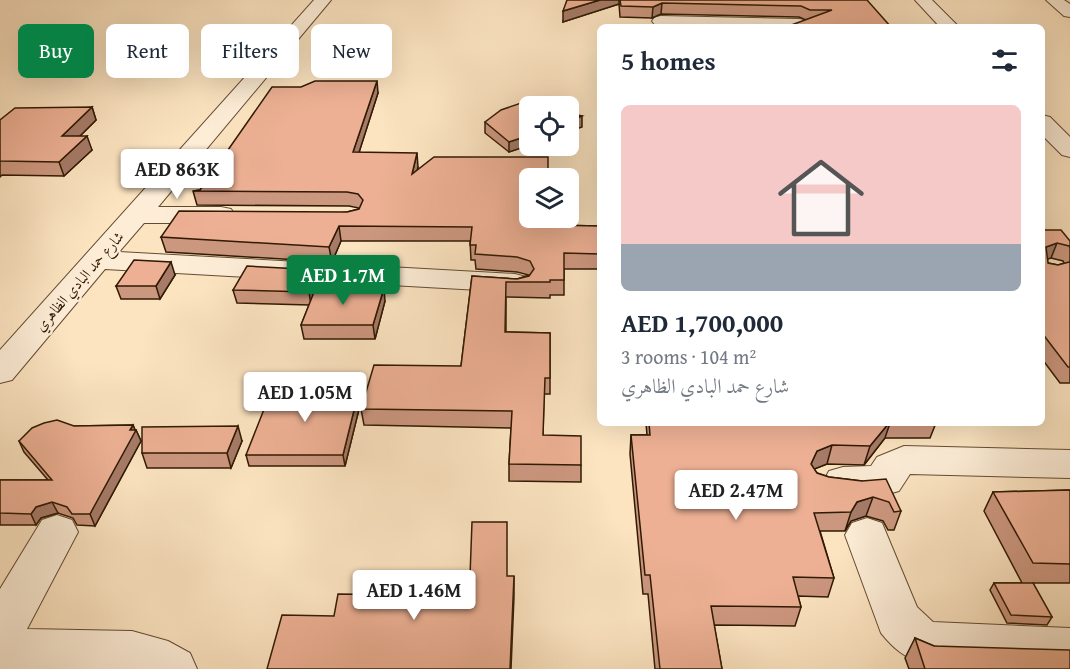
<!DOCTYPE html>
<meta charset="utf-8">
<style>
body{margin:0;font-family:"Gentium Book Plus",Amiri,serif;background:#f6f6f7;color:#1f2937;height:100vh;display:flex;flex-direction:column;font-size:22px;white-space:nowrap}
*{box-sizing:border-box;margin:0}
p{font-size:20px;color:#747a83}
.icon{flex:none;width:33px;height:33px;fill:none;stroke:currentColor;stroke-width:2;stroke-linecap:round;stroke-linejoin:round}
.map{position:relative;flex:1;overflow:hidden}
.details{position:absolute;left:597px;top:24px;width:448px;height:402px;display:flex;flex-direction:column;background:#fff;border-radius:9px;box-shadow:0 6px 24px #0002}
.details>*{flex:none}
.guide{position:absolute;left:18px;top:24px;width:489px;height:54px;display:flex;gap:12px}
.controls{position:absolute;left:519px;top:96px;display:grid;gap:12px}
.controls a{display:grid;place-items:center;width:60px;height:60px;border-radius:9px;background:#fff;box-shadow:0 6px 24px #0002;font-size:30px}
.price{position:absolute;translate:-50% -51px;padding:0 14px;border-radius:6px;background:#fff;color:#222;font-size:20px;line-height:39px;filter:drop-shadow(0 2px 3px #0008)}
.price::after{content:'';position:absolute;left:50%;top:36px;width:18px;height:14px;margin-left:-9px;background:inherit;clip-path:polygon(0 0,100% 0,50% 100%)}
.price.active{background:#0b8043;color:#fff}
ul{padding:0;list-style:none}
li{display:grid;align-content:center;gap:12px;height:318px;padding:0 24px}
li+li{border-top:2px solid #e0e1e3}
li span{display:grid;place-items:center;height:186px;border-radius:9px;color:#555}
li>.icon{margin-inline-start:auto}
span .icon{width:108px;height:108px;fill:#fffc;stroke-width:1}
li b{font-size:26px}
h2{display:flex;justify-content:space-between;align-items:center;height:72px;padding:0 24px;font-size:26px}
.chip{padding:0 21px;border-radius:9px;background:#fff;box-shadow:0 6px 24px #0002;font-size:21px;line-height:54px}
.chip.active{background:#0b8043;color:#fff}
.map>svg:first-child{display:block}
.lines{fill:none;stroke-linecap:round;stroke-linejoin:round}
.minor-casing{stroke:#644c32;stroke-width:2}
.minor{fill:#fdedd7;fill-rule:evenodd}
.wall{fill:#cc977f;stroke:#311a03;stroke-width:1.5;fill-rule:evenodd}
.shaded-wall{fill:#a67b68;stroke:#311a03;stroke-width:1.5}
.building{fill:#edb094;stroke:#311a03;stroke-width:1.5}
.labels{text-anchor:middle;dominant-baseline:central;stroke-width:4.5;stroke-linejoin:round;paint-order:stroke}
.far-street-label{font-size:15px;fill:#311a03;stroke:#fdedd7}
</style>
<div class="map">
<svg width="1070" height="669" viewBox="0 0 1070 669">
<rect width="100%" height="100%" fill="#fce4c1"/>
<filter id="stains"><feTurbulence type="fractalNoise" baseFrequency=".00333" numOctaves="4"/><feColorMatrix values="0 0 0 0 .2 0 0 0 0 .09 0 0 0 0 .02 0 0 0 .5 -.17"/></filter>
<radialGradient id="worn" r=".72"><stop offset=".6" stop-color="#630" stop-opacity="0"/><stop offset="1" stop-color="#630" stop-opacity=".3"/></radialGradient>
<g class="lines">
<g class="minor-casing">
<g id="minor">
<polygon points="314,0 331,0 158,207 221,207 231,209 235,215 231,221 221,223 144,223 119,252 515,274 526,277 530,283 526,289 515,292 105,269 12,380 0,383 0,350"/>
<polygon points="915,0 932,0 959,27 940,27"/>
<polygon points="1046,0 1064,0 1070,4 1070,17 1064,16"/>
<polygon points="661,16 799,19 805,20 808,24 806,27 655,25 652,21 655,17"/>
<polygon points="1042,115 1050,117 1070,137 1070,157 1062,155 1042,135"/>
<path d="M904 446 1070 450V478L910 474 899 491C877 498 851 499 829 493L823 482 829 471 843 467 871 466 877 457Z"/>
<polygon points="57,515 72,520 78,532 27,629 132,631 168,641 190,653 197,669 0,669 0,589 42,520"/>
<path d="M867 518 882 523 917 607 933 622 1070 628V669L924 664C905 658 894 649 881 633L845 535 852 523Z"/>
</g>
</g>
<use href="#minor" class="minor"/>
</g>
<g class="wall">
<polygon points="567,0 867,0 806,20 799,17 661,14 652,18 620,17 619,4 563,22"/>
<polygon points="378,93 359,152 418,167 417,170 549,225 600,226 600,269 564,269 564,295 550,295 550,298 506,297 506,332 550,333 550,394 544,394 543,435 581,465 581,482 509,481 509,464 511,428 364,425 361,409 461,366 472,276 517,279 529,275 517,272 476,269 475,260 471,260 470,241 341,241 332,262 166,252 161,237 347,212 359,209 359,208 349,206 197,205 193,191 200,190"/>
<polygon points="530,106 530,145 509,152 485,133 485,122"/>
<polygon points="92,107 96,120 80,136 92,150 64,176 2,175 0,177 0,120"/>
<path d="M1042 230 1070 241V383H1060L1042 359ZM1051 258 1063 261 1064 263 1058 265 1048 263 1047 259Z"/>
<polygon points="319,270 321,283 320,287 385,301 375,339 304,339 301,325 309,305 237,303 233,290"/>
<polygon points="175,275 160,299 121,299 116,286"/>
<polygon points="361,401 345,466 249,466 246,455"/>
<polygon points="646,423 936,423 930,438 885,438 864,465 827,464 814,469 817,473 829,477 862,481 901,511 894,530 888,530 883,521 866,516 851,521 845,531 820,531 834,578 828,597 798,596 801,607 795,626 714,625 722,669 655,669 648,594 643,594 630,454 631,435 647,435"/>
<polygon points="133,425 135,430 136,430 141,441 95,526 77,525 73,518 58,513 41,518 36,525 0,525 0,480 48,480 24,452 19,441 74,426"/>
<polygon points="242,441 231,468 147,468 142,453"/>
<polygon points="1070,490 1070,583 1033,583 1052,617 1047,625 1007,623 990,590 994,583 1022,583 984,511 993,492"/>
<polygon points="915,638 934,646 1070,669 909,669 905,658"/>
</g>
<g class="shaded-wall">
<polygon points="600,0 619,0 619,4 563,22 563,11"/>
<polygon points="662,3 661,14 652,18 653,7"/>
<polygon points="377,81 378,93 355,165 353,152"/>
<polygon points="92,107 96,120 67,149 62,136"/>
<polygon points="582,116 582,127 568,132 568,121"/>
<polygon points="530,135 530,145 509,152 509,142"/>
<polygon points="87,136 92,150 64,176 59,162"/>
<polygon points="417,153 418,167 413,188 412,174"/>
<polygon points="339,226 341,241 332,262 329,247"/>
<polygon points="1057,243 1051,258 1042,261 1046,247"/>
<polygon points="171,262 175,275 160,299 156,286"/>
<polygon points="319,270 321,283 311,305 309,292"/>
<polygon points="384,288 385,301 375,339 373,325"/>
<polygon points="359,390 361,401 345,466 343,455"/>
<polygon points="889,423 890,423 885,438 864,465 870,446"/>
<polygon points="133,425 136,432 136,430 141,441 95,526 90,514"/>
<polygon points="238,426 242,441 231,468 227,453"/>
<polygon points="832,445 827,464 812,470 811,464 817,451"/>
<polygon points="873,497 866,516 851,521 845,531 851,512 857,502"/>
<polygon points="52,502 58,513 41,518 36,525 31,514 36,507"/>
<polygon points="514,576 514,597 511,669 510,669"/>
</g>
<g class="building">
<polygon points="567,0 600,0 563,11"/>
<polygon points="620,0 867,0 891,27 786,27 832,10 810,10 801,6 662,3 653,7 621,6"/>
<polygon points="315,81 377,81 353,152 417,153 412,174 434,157 548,157 548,178 530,178 530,218 549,218 549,225 600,226 600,254 564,253 564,280 550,280 550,282 506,282 505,332 550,333 550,378 545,378 543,435 581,436 581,465 509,464 512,411 361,409 374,365 461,366 472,276 517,279 529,276 534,269 530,261 517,257 475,254 476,245 470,245 472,227 339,226 329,247 161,237 179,211 347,212 359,209 363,200 358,194 347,192 193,191 200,190 272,87 301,87"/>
<polygon points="527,101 546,106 530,106 530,135 509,142 485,122 501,110"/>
<polygon points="92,107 62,136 87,136 59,162 0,161 0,120 15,108"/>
<polygon points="568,113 582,116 568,121"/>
<polygon points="1042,230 1061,230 1070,241 1070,248 1069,246 1057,243 1046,247 1048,263 1058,265 1069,262 1070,261 1070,367 1068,367 1042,333"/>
<polygon points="134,260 171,262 156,286 116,286"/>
<polygon points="247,266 319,270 309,292 233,290"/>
<polygon points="316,287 384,288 373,325 301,325"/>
<polygon points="272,389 359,390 343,455 246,455"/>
<polygon points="57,420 74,426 133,425 130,430 136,430 90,514 72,514 67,507 52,502 36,507 31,514 0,513 0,480 52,480 19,441 32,428 44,423"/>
<polygon points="649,423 889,423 870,446 832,445 817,451 811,464 817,473 829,477 862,481 886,479 901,511 894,512 889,502 873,497 857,502 851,512 814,513 834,578 793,577 801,607 711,606 722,669 660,669 650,575 645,575 631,435 650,435"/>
<polygon points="238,426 227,453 142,453 142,427"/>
<polygon points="1070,490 1070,564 1033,563 993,492"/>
<polygon points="472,522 507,522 507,576 514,576 510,669 267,669 282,615 334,616 338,594 415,595 417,575 470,576"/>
<polygon points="994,583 1033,583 1052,617 1011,615"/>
<polygon points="915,638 934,646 1070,650 1070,669 925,669"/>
</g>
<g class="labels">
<g class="far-street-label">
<text transform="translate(79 281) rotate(-49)">شارع حمد البادي الظاهري</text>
</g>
</g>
<rect width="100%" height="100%" filter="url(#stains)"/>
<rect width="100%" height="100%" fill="url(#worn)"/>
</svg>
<div class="controls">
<a><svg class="icon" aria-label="locate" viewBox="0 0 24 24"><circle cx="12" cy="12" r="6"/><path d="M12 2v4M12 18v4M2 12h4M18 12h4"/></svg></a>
<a><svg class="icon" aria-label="layers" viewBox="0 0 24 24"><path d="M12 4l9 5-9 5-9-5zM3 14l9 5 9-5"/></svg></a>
</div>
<b class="price" style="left:177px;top:200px">AED 863K</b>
<b class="price active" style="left:343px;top:306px">AED 1.7M</b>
<b class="price" style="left:305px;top:423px">AED 1.05M</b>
<b class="price" style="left:736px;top:521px">AED 2.47M</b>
<b class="price" style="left:414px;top:621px">AED 1.46M</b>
<div class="guide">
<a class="chip active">Buy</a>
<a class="chip">Rent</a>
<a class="chip">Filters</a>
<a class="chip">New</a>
</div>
<section class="details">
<h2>5 homes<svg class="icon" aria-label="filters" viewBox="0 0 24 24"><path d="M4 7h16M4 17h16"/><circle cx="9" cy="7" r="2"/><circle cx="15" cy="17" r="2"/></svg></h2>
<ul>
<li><span style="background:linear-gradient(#f6c9c9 75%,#9aa5b1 0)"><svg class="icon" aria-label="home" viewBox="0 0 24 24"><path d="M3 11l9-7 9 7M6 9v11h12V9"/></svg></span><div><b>AED 1,700,000</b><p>3 rooms · 104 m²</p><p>شارع حمد البادي الظاهري</p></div></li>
</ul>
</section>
</div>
